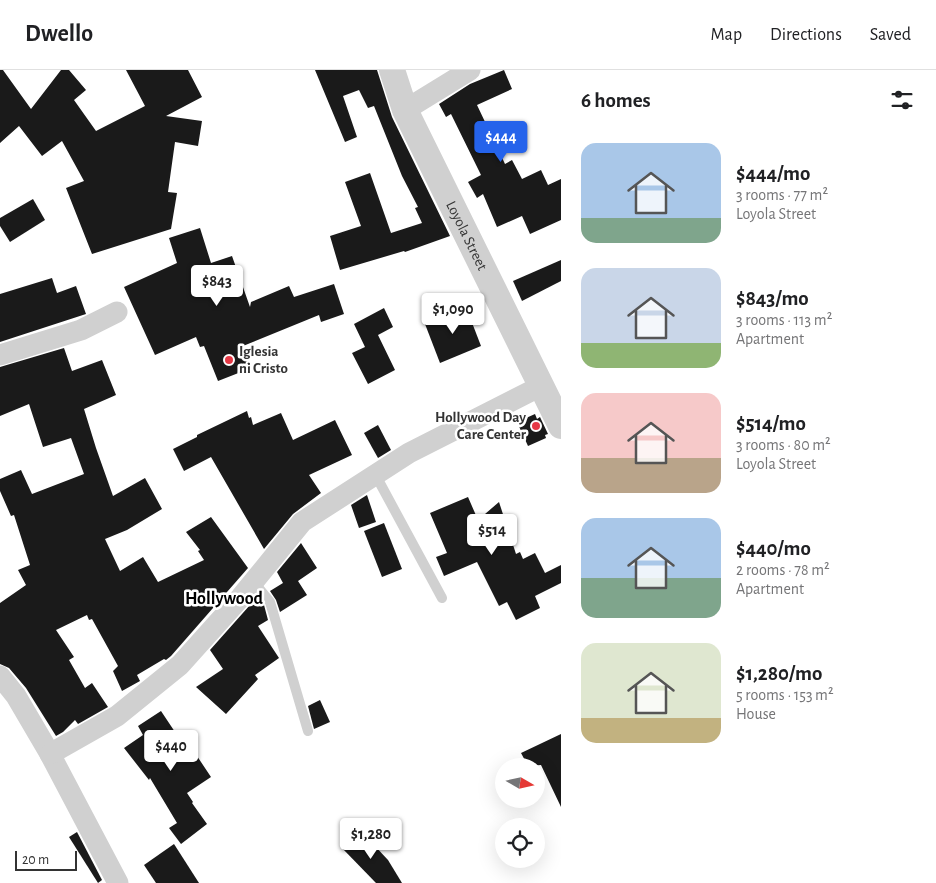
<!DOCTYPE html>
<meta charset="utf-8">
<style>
body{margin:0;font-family:"Alegreya Sans",sans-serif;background:#f6f6f6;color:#202124;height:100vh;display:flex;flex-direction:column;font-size:19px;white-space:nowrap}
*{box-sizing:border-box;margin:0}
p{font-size:16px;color:#757577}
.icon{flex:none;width:28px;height:28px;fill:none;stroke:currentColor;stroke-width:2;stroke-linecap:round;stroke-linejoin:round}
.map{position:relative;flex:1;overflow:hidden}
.drawer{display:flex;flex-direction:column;background:#fff;width:375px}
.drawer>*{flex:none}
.needle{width:32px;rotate:99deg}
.fabs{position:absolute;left:495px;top:688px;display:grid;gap:10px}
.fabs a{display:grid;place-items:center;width:50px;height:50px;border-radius:50%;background:#fff;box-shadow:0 5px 20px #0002;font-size:25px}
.scale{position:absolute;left:15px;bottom:12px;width:62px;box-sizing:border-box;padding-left:5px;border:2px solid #333;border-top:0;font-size:14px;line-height:18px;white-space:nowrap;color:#333;-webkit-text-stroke:4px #fff;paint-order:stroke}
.price{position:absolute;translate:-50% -42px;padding:0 11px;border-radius:5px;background:#fff;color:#222;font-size:16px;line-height:32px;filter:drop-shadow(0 1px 2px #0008)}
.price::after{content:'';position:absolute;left:50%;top:30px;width:15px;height:11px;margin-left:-8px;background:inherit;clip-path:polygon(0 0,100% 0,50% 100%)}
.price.on{background:#2563eb;color:#fff}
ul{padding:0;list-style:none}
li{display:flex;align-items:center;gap:15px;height:125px;padding:0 20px}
li span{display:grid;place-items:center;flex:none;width:140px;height:100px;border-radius:15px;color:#555}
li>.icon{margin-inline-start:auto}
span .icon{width:60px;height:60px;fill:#fffc;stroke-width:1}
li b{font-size:21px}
h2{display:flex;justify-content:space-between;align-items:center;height:60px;padding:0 20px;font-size:21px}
header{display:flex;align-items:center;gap:30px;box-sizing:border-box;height:70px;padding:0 25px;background:#fff;border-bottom:1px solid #e0e0e0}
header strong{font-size:24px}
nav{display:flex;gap:28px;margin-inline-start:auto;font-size:18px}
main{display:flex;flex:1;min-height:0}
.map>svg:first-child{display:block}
.building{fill:#1a1a1a}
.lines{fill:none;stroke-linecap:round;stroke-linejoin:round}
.service{stroke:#d0d0d0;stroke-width:10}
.minor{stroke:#d0d0d0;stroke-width:21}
.tertiary{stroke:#d0d0d0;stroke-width:26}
.poi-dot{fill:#e63946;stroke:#fff;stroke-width:2}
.labels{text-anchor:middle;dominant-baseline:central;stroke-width:5;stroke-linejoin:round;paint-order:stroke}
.street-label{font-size:15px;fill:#333;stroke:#fff}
.poi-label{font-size:15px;font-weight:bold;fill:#333;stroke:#fff;text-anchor:start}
.quarter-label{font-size:18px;font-weight:bold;fill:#000;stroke:#fff}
</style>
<header>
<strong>Dwello</strong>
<nav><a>Map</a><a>Directions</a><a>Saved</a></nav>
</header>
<main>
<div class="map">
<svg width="561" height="813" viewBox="0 0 561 813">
<rect width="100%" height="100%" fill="#fff"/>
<g class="building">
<polygon points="0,0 3,0 31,39 61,0 69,0 86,20 74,30 96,61 145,36 126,0 188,0 202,27 166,46 202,51 198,76 175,72 168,122 177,123 171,159 92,184 66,118 84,111 62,71 42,86 19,56 0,73"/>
<polygon points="315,0 377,0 392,47 450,166 405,182 404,181 340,200 330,166 361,156 345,112 370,103 391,163 422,153 415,138 418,137 402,106 374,36 368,38 359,20 343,26 357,67 345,72"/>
<polygon points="504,0 512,19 477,35 505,94 512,90 522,109 541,100 548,115 561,109 561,150 530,164 522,146 497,157 483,124 477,128 468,112 481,105 451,44 446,47 439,34 470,14"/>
<polygon points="33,129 45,150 10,172 0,156 0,148"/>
<polygon points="200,158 211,193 232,186 250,237 251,232 289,216 294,227 334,214 344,244 321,252 319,245 243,276 250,294 239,299 241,302 218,311 204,276 200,277 196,267 155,285 124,217 177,193 169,168"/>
<polygon points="561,190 561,211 522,231 513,211"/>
<polygon points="52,208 57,223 76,216 86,244 0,272 0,224"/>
<polygon points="466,237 481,276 440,293 425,254"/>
<polygon points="384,238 393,257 378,265 395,300 368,314 352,283 365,277 354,254"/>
<polygon points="64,278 72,301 102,290 116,325 84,339 96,378 113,426 145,408 162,439 127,460 105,469 120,501 143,487 158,512 204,490 198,481 200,480 186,462 211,447 248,498 171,586 166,590 164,589 137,605 140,611 122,621 113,601 118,596 92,549 89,550 87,545 56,560 74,587 69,590 85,618 92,613 108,637 78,654 75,650 63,662 56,666 26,618 9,598 0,594 0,533 26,515 18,500 30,495 14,445 11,446 0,421 0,409 21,400 32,424 84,404 71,368 43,377 29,334 0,346 0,297"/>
<polygon points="247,341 249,348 251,347 253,355 281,343 293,370 335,350 352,385 309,405 321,423 293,444 264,479 211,387 184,401 173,379 197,367 197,365"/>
<polygon points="535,344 537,349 540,347 548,364 545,365 546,368 528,376 517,352"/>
<polygon points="378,355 391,380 378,388 364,363"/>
<polygon points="367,425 376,452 359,458 351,435"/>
<polygon points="468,427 478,450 499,432 516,484 520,482 523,489 535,483 545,503 561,495 561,513 535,526 540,538 516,550 507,532 499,536 477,492 444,506 436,487 447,483 430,443"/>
<polygon points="384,453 402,499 382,507 364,461"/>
<polygon points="301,473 317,498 298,511 307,525 280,542 276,530 270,521 283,513 277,502"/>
<polygon points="257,527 264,535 268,550 258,556 279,588 255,605 258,609 226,644 196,617 223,599 210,580"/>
<polygon points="320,630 330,652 314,659 308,636"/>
<polygon points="161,641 187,680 191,677 211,707 187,723 193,732 192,733 207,754 181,774 169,758 177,753 150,708 149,710 124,678 143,665 138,656"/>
<polygon points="561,664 561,737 541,695 528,696 521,683"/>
<polygon points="360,760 388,790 402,813 376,813 342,778"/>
<polygon points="77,762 102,810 98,813 69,767"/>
<polygon points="174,774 199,813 156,813 144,795"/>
</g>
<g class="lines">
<g class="service">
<polyline points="375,404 442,528"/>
<polyline points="253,511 270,532 308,661"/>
</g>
<g class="minor">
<polyline points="405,40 470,0"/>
<polyline points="0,285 81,260 117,242"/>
<polyline points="0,606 16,626 50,684 118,813"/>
<polyline points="50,684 117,646 180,595 241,527 302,452 409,383 541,316"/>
</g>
<path class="tertiary" id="s1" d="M392 0 405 40 561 356"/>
</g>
<g class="poi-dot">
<circle cx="229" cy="290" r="5"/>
<circle cx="536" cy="356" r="5"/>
</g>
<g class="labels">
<g class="street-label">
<text stroke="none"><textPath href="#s1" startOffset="182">Loyola Street</textPath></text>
</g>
<g class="poi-label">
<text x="239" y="281">Iglesia<tspan x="239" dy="17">ni Cristo</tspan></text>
<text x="526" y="347" text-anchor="end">Hollywood Day<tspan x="526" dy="17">Care Center</tspan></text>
</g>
<g class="quarter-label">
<text x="224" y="529">Hollywood</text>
</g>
</g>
</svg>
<div class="fabs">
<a><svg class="needle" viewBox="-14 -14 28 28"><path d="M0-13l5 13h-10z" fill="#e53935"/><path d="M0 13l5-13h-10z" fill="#757577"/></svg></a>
<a><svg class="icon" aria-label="locate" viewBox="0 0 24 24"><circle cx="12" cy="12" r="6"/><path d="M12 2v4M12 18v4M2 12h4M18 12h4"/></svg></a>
</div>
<div class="scale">20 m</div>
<b class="price on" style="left:501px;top:93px">$444</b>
<b class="price" style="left:217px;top:237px">$843</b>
<b class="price" style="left:453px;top:265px">$1,090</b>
<b class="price" style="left:492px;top:486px">$514</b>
<b class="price" style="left:171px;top:702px">$440</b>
<b class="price" style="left:371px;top:790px">$1,280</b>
</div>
<section class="drawer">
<h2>6 homes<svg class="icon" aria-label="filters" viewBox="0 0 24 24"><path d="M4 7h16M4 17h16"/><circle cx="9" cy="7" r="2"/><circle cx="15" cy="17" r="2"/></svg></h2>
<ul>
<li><span style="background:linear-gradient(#a9c7e8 75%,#7fa58c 0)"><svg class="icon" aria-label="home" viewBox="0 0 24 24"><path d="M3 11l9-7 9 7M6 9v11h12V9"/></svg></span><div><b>$444/mo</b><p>3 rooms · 77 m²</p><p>Loyola Street</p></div></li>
<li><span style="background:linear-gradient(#c9d6e8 75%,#8fb573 0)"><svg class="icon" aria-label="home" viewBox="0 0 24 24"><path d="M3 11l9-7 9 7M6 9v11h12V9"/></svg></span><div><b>$843/mo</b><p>3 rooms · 113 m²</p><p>Apartment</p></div></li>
<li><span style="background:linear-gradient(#f6c9c9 65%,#b9a48a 0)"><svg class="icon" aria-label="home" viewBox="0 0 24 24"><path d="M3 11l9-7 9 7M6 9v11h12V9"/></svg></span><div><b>$514/mo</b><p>3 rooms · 80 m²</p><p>Loyola Street</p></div></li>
<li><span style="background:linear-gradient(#a9c7e8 60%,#7fa58c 0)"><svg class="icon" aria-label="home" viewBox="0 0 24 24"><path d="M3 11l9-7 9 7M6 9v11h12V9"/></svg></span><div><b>$440/mo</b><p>2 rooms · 78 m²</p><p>Apartment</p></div></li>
<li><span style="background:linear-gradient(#dfe7d0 75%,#c2b280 0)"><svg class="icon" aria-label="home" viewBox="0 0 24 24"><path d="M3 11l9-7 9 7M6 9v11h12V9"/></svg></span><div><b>$1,280/mo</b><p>5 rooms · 153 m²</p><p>House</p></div></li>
</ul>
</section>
</main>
